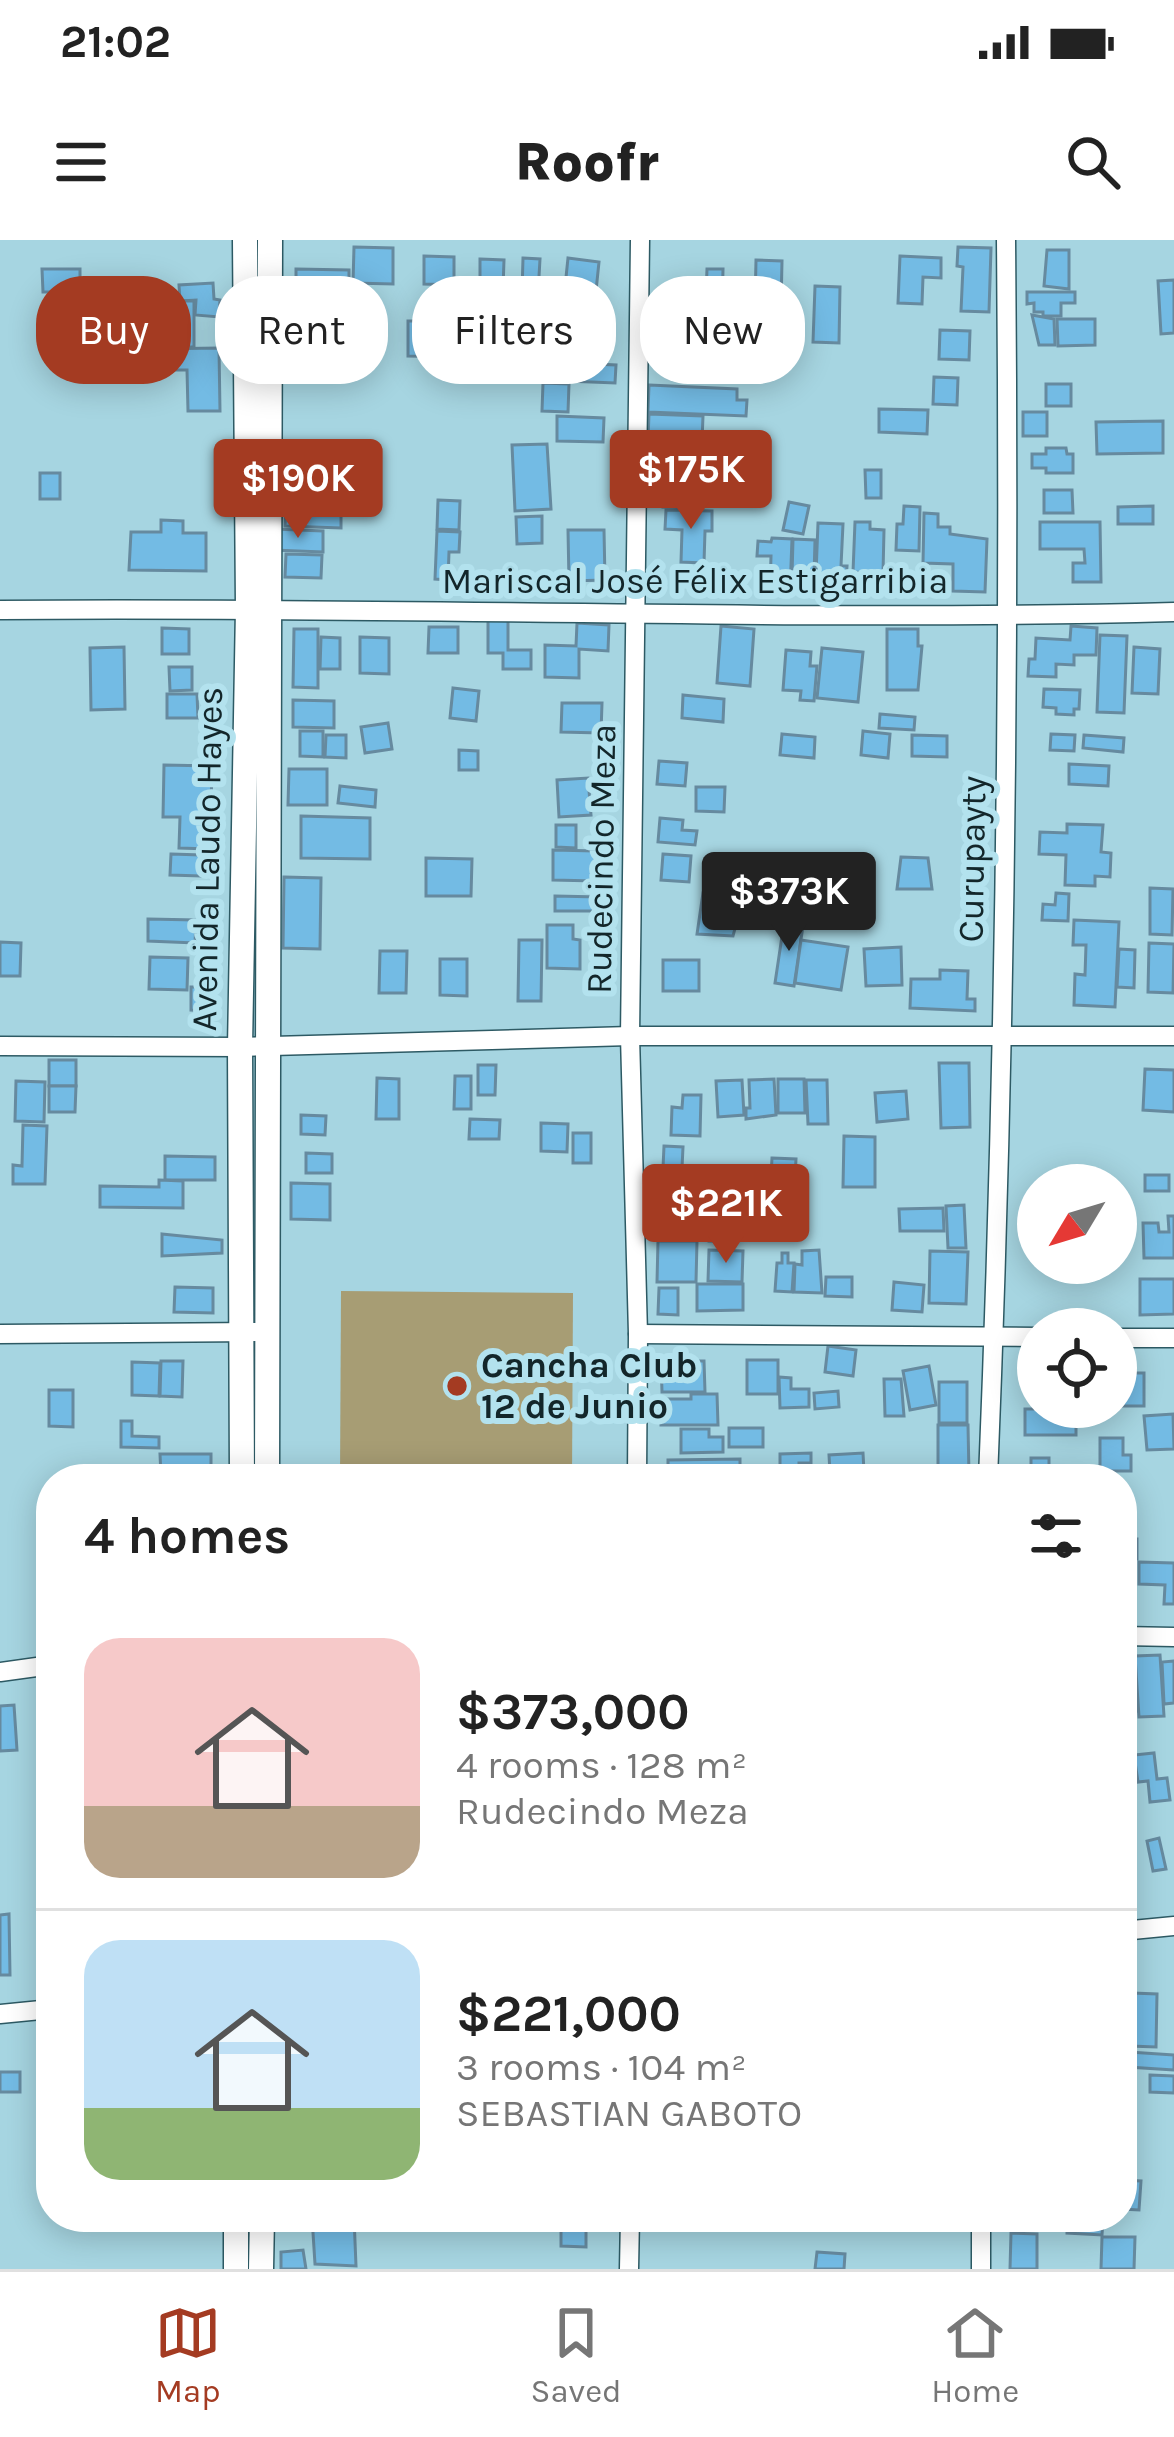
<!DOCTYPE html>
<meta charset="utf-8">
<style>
body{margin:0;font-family:Karla,sans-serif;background:#f6f6f6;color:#222;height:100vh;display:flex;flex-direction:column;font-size:45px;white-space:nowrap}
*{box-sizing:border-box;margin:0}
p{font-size:39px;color:#767676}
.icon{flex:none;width:66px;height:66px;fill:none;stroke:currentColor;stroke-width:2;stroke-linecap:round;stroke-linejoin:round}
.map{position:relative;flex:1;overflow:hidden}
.drawer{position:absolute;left:36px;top:1224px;width:1101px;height:768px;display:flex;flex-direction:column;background:#fff;border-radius:48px;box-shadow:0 6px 30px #0003}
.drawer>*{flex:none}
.hud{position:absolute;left:36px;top:36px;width:1104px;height:108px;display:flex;gap:24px}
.needle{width:78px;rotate:232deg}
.buttons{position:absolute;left:1017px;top:924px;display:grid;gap:24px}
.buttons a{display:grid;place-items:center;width:120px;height:120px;border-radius:50%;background:#fff;box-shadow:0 6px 30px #0003;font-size:60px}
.price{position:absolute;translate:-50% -102px;padding:0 27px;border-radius:12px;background:#a43b22;color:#fff;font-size:39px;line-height:78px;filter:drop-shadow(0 3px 6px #0008)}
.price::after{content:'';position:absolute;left:50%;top:72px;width:36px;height:27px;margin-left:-18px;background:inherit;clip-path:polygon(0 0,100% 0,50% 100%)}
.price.active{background:#222;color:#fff}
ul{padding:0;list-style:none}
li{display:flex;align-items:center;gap:36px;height:300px;padding:0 48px}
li+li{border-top:3px solid #e0e0e0}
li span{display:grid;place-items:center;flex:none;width:336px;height:240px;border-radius:36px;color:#555}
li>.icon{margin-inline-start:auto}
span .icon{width:144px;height:144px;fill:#fffc;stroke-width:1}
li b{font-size:51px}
h2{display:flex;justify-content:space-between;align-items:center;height:144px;padding:0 48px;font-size:51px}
.tag{padding:0 42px;border-radius:48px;background:#fff;box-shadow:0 6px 30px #0003;font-size:42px;line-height:108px}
.tag.active{background:#a43b22;color:#fff}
.status{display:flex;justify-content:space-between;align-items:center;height:84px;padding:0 60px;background:#fff;direction:ltr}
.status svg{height:33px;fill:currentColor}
header{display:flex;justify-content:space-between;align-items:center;height:156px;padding:0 48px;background:#fff;font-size:54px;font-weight:800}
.tab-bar{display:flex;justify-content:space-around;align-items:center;height:168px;border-top:3px solid #e0e0e0;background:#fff;font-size:33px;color:#767676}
.tab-bar a{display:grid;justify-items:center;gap:6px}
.tab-bar .active{color:#a43b22}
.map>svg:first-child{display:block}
.green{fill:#a79d74}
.building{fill:#73bbe4;stroke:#668a9f;stroke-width:3}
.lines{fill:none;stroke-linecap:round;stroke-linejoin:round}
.street-casing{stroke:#2d5a64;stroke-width:21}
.secondary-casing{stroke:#2d5a64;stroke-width:27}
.street{stroke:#fff;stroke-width:18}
.secondary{stroke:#fff;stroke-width:24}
.poi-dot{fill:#a43b22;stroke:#b3e2ee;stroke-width:4.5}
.labels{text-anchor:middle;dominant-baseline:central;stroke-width:12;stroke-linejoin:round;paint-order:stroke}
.street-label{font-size:36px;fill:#13262a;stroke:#b3e2ee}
.poi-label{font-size:36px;font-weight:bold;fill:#13262a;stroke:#b3e2ee;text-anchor:start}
</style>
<div class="status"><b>21:02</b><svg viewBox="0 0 49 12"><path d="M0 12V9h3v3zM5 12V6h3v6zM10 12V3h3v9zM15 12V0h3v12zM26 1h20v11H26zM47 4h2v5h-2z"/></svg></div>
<header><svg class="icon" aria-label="menu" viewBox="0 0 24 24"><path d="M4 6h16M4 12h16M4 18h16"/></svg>Roofr<svg class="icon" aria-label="search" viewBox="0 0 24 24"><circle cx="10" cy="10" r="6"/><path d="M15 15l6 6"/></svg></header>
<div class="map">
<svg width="1174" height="2029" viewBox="0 0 1174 2029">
<rect width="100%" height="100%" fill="#a6d5e1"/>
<polygon class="green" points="341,1051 573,1053 572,1239 340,1239"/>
<g class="building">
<polygon points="354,7 393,8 393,44 353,43"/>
<polygon points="958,7 991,8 989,72 961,71 963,27 957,26"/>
<polygon points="1047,10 1069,10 1069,49 1044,46"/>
<polygon points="424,16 454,17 454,45 424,44"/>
<polygon points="900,16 941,18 941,38 923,37 922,64 898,63"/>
<polygon points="523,18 540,19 538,54 522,53"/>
<polygon points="568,18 599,22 596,51 565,47"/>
<polygon points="480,19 504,20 503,49 509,48 509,69 480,69"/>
<polygon points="756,20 782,21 781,67 755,66"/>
<polygon points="42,29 80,29 80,52 43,52"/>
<polygon points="296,29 349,30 349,71 323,71 323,60 296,59"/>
<polygon points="707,29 723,29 722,77 746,77 745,98 710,96 710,80 705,80"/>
<polygon points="1174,40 1174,93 1161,94 1158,41"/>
<polygon points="213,43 214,59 220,60 219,77 195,75 196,60 180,61 179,45"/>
<polygon points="815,46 840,47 839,103 813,102"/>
<polygon points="679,51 696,52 694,100 650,98 651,79 678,80"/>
<polygon points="1027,52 1075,52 1075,63 1061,63 1061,76 1043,76 1043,72 1034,72 1034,63 1027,64"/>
<polygon points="179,61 194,61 194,107 161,107 161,91 150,91 150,80 179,80"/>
<polygon points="313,75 358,75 357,132 336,131 336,118 312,118"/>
<polygon points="1032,75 1054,79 1055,105 1039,105"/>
<polygon points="1057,79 1095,79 1095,105 1058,106"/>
<polygon points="408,81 459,81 459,117 408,116"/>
<polygon points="940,90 970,91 969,120 939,119"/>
<polygon points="219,108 220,171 188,171 187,130 150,130 150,109"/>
<polygon points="463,109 496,109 496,137 463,136"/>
<polygon points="543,114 573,116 573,123 616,125 615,143 542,140"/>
<polygon points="934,137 958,138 957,165 933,164"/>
<polygon points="543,143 569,144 568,172 542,171"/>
<rect x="1046" y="144" width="25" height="22"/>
<polygon points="649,145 737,149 737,160 747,160 746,176 648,172"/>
<polygon points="879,169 928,170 927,194 879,192"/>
<rect x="1023" y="172" width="24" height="24"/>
<polygon points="649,174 703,176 702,201 648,199"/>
<polygon points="557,176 604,178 603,202 557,201"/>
<polygon points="1163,181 1163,213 1097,214 1096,182"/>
<polygon points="547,204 551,269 515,271 512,205"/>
<polygon points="706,206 742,207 742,215 750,216 749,235 706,233"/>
<polygon points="1046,208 1066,208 1067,214 1073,214 1073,233 1046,233 1046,228 1032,228 1032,214 1046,214"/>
<polygon points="298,230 339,231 338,251 298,249"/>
<polygon points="865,230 881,230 881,258 866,258"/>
<rect x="40" y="233" width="20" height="26"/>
<polygon points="1044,250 1072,250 1073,273 1044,273"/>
<polygon points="664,251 702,252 701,268 663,267"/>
<polygon points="438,260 460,261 459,290 437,289"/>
<polygon points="789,262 809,266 803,294 783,290"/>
<polygon points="286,265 341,267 341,288 285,286"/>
<polygon points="904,266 920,267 919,311 896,310 897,284 903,284"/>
<polygon points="1153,266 1153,284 1118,284 1118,267"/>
<polygon points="666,270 712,271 712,291 705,291 704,323 681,322 682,290 665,289"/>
<polygon points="924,273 938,274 938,287 950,287 950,294 987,299 985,352 953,351 953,324 923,323"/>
<polygon points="542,276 542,303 517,304 516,277"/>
<polygon points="161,280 183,281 183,293 206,293 206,331 129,330 131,292 161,292"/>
<polygon points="855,282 870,282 870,289 884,290 883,333 853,332"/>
<polygon points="1040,282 1100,282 1101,342 1073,342 1073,323 1085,323 1084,309 1040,309"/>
<polygon points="818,283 843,284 841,326 847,326 846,341 835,341 836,335 816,334"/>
<polygon points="274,289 323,291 323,312 273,310"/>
<polygon points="568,290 604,290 605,340 569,341"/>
<polygon points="437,291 460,292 459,312 449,312 448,340 435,339"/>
<polygon points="772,298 792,299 790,351 770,350 771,316 757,316 758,301 771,302"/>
<polygon points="793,299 815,300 814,337 792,336"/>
<polygon points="286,314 322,315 321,338 285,337"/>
<polygon points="488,375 508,376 508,410 531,410 531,429 503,429 503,413 488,413"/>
<polygon points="577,383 609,385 608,411 579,409 579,438 545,437 545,405 576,406"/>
<polygon points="721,386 754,389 750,446 717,443"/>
<polygon points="1071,386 1097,388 1096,415 1074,415 1074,425 1056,424 1056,437 1028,436 1029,419 1035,419 1036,398 1070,400"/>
<polygon points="429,387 458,387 458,413 428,413"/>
<polygon points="162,388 189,389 189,414 162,414"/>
<polygon points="294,389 318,389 318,448 293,447"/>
<polygon points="887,389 918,389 918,406 922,406 918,450 887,450"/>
<polygon points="1100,395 1127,396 1124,473 1097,472"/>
<polygon points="321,397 340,398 340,429 320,429"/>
<polygon points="360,397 389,398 389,434 360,433"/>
<polygon points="124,407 125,469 91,470 90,408"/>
<polygon points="1134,407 1160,409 1158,454 1132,453"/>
<polygon points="822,408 863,412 858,462 817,458"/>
<polygon points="786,410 811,412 810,426 817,426 814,461 800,460 801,451 783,450"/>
<polygon points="169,427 192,427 192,450 170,451"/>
<polygon points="453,448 479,451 476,481 450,478"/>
<polygon points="1044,449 1080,450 1079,469 1074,469 1074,475 1056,474 1056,468 1043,467"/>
<polygon points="167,454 197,454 198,478 167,478"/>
<polygon points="683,455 724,459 723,482 682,478"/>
<polygon points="293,460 334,461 334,488 293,487"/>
<polygon points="562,463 602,463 601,493 561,492"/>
<polygon points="880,474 915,477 914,490 879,488"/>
<polygon points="388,483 392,509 365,513 361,487"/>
<polygon points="300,491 323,491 323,517 300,516"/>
<polygon points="863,491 890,494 888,518 861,515"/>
<polygon points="782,494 815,497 814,518 780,515"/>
<polygon points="1051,494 1075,495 1074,511 1050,510"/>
<polygon points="326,495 346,495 346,518 325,517"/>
<polygon points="912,495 947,496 947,517 912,516"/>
<polygon points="1084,495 1124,498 1123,512 1083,508"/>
<polygon points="459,510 478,511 478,530 459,530"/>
<polygon points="659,521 687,523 685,546 657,544"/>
<polygon points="1069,524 1109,526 1108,546 1069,544"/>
<polygon points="164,525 212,526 210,609 179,608 180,577 163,577"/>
<polygon points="289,529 327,529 327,565 288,565"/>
<polygon points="588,538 591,575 559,577 557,540"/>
<polygon points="340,546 376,550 375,567 338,563"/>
<polygon points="696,547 725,547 724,572 696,571"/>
<polygon points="301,576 370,578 370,619 301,618"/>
<polygon points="660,578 683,580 682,590 697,591 695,605 658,602"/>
<polygon points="1067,584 1103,585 1101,612 1111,613 1110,637 1095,636 1095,646 1065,645 1066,615 1039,614 1040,592 1067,593"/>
<polygon points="556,585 576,585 576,608 556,607"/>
<polygon points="553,610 595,611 595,641 553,640"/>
<polygon points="171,614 201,615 201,636 170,635"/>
<polygon points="663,614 691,616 689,642 661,640"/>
<polygon points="901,617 928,618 932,649 897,649"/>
<polygon points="426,618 472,619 471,656 426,656"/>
<polygon points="284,637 321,638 320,709 283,708"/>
<polygon points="1150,648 1173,649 1172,695 1150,694"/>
<polygon points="703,653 743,659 733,696 697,694"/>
<polygon points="1056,653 1069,654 1068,681 1042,680 1043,664 1055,665"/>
<polygon points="555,656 599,657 599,671 555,671"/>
<polygon points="148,679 196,680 195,703 148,701"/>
<polygon points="1074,680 1119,682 1115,767 1074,765 1075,734 1085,735 1086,705 1073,705"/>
<polygon points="784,683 803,686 794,746 775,743"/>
<polygon points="547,685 573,685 573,699 580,700 580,729 547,728"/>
<polygon points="519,700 542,700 541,761 518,761"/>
<polygon points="801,700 848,707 841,750 795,743"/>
<polygon points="0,702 21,703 20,736 0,736"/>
<polygon points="1149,703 1174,704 1173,753 1148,752"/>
<polygon points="901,707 902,745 866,746 864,709"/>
<polygon points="1119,709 1135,710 1134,748 1117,747"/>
<polygon points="380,711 407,711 406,753 379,753"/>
<polygon points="150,717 188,718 187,750 149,749"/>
<polygon points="440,719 467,719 467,756 440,755"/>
<rect x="663" y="720" width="36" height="31"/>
<polygon points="940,730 968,731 967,759 975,759 975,771 910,768 911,739 940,739"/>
<polygon points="191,747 211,747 211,771 191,770"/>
<rect x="49" y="820" width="27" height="26"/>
<polygon points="939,823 969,823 970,887 941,888"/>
<polygon points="478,825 496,825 495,855 478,855"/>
<polygon points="1145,829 1174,830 1174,872 1143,870"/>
<polygon points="455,836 471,836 471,869 454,869"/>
<polygon points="377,838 399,839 399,879 376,879"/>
<polygon points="774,839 776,875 746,879 746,868 750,868 749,840"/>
<polygon points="778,839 804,839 805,873 778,873"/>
<polygon points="742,840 744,875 718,877 716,841"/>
<polygon points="806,840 827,840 828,884 808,884"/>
<polygon points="16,841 45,842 44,882 15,881"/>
<polygon points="49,846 76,846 75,872 49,872"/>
<polygon points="906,851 908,879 877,882 875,853"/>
<polygon points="683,855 701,855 700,896 671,895 672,867 682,868"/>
<polygon points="301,875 326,876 325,895 301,894"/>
<polygon points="470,879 500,880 499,899 469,899"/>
<polygon points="541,883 568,884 567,912 541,911"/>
<polygon points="23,885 47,886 45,944 13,944 13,925 22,926"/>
<rect x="573" y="893" width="18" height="30"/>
<polygon points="844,896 875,897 875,947 843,947"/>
<polygon points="664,906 683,907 682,928 663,928"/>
<polygon points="306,913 332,914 332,933 306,933"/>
<polygon points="165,916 215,917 215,940 165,940"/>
<polygon points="772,918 796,919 795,938 807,939 806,959 770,957"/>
<polygon points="668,931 712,932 711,955 668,955"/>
<rect x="1145" y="935" width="24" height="16"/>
<polygon points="159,940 183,941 183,968 100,967 100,946 159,947"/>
<polygon points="291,943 330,944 330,980 291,979"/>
<polygon points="964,965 966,1008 948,1008 946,966"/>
<polygon points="943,968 944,991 900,991 899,969"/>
<polygon points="709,973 734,973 733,1001 709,1001"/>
<polygon points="1168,976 1174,976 1174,1018 1144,1018 1143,983 1158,983 1159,992 1169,992"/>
<polygon points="162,994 222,1000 222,1013 162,1016"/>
<polygon points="658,1001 697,1001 696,1042 657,1042"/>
<polygon points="709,1010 743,1011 742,1042 708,1041"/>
<polygon points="819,1010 822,1053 794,1052 795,1024 802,1025 802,1011"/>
<polygon points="930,1011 968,1012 966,1064 929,1063"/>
<polygon points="782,1013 788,1013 788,1023 794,1023 792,1052 775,1051 777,1023 782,1023"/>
<polygon points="826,1037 852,1037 852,1057 825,1056"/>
<polygon points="1140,1039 1174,1039 1174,1074 1140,1075"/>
<polygon points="894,1042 924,1045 922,1072 892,1070"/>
<polygon points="697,1044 743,1044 743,1070 697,1071"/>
<polygon points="175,1047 213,1048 213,1073 174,1072"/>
<polygon points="659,1048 678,1048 678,1075 658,1074"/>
<polygon points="828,1106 856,1110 853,1136 825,1132"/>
<rect x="747" y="1120" width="31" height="34"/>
<polygon points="161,1121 183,1121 182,1157 160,1156"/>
<polygon points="661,1121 704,1121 705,1152 662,1152"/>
<polygon points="132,1122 160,1123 159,1156 132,1155"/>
<polygon points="929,1126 936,1165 910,1170 903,1131"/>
<polygon points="1116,1126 1117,1133 1144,1133 1144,1166 1116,1166"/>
<polygon points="779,1137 791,1138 791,1149 809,1149 809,1167 780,1168"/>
<polygon points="884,1139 901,1139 904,1176 885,1176"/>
<rect x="939" y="1142" width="28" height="41"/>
<polygon points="49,1150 73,1150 73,1187 49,1186"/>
<polygon points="838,1151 839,1167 815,1169 814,1153"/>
<polygon points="691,1154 717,1154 718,1185 661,1185 661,1159 691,1159"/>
<polygon points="1025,1169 1045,1169 1046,1175 1076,1175 1076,1195 1025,1195"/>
<polygon points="1173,1174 1174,1209 1147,1210 1144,1176"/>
<polygon points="121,1181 132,1181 132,1196 159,1197 159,1208 121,1207"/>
<polygon points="938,1185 968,1185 969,1235 938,1235"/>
<rect x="729" y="1188" width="34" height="19"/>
<polygon points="681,1189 709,1189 709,1197 723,1197 723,1212 681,1213"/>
<polygon points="1100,1198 1123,1198 1123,1215 1131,1215 1131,1231 1100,1231"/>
<polygon points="811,1213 811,1223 799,1223 799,1232 780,1232 780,1214"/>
<polygon points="863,1213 864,1232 830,1233 829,1215"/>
<polygon points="160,1214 211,1214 211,1235 161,1236"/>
<polygon points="1031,1218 1049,1218 1049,1235 1057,1235 1057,1239 1013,1239 1013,1236 1031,1235"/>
<polygon points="740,1219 740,1233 721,1233 721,1239 668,1239 668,1220"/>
<polygon points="1122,1299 1137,1299 1137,1319 1124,1319 1124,1349"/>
<polygon points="1139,1322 1174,1323 1174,1364 1164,1364 1165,1345 1139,1344"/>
<polygon points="1160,1415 1164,1476 1139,1477 1135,1416"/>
<polygon points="1174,1421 1174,1463 1164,1464 1162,1422"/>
<polygon points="1135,1433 1137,1471 1122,1472 1122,1434"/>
<polygon points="14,1465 17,1510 0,1511 0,1466"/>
<polygon points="1154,1513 1157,1539 1167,1538 1170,1560 1150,1562 1148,1541 1138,1542 1134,1515"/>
<polygon points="1159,1598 1166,1629 1153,1631 1147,1601"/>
<polygon points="9,1674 10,1735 0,1735 0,1675"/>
<polygon points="1132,1753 1157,1754 1156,1807 1130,1806"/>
<polygon points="1129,1812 1174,1815 1174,1830 1128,1827"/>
<rect x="0" y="1832" width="20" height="20"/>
<polygon points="1150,1835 1174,1836 1174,1853 1150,1852"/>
<polygon points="1122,1940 1141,1941 1139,1970 1122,1969"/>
<polygon points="312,1977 354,1977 356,2026 315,2024"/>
<polygon points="1067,1977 1103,1979 1102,1995 1067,1993"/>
<polygon points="561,1980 586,1981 586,2007 561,2006"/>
<polygon points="1011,1993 1037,1994 1037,2029 1010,2029"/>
<polygon points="1102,1997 1135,1997 1134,2029 1101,2029"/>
<polygon points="303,2010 306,2029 281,2029 281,2012"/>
<polygon points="817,2012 845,2014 844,2029 815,2029"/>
</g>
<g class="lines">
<g class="street-casing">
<g id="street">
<path d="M0 370C391 366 782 382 1174 372"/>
<polyline points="0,806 240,807 630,796 1174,796"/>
<polyline points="0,1094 266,1092"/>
<polyline points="638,1094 1038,1097"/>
<polyline points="1116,1098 1174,1098"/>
<polyline points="637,1239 638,1094 630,796 640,0"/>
<path d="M988 1239C1005 826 1010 413 1006 0"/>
<polyline points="1122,1396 1174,1397"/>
<polyline points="0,1432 51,1425"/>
<polyline points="1122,1691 1174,1686"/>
<polyline points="0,1774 51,1769"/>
<polyline points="981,1977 981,2029"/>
<polyline points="629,2029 630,1977"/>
</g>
</g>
<g class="secondary-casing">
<g id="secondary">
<polyline points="242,1239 240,807 248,368 245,0"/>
<polyline points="267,1239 270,0"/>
<polyline points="236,2029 236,1977"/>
<polyline points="261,2029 262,1977"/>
</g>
</g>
<use href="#street" class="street"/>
<use href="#secondary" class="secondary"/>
</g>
<circle class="poi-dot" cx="457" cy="1146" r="12"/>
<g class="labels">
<g class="street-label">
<text x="695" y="341">Mariscal José Félix Estigarribia</text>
<text transform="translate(207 619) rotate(-89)">Avenida Laudo Hayes</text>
<text transform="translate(601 619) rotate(-89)">Rudecindo Meza</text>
<text transform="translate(972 619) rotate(-89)">Curupayty</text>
</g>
<g class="poi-label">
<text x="481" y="1125">Cancha Club<tspan x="481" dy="41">12 de Junio</tspan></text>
</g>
</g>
</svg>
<div class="buttons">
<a><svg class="needle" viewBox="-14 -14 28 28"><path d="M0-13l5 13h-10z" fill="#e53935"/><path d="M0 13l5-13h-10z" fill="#767676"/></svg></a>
<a><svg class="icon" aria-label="locate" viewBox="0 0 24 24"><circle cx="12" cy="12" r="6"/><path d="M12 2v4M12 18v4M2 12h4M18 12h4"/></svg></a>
</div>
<b class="price" style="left:691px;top:292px">$175K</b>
<b class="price" style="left:298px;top:301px">$190K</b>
<b class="price active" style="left:789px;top:714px">$373K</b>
<b class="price" style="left:726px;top:1026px">$221K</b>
<div class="hud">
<a class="tag active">Buy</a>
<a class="tag">Rent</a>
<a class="tag">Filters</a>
<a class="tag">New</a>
</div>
<section class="drawer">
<h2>4 homes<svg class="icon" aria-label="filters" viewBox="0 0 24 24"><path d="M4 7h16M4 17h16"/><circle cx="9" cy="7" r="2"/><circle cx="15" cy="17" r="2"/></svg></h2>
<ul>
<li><span style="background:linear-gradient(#f6c9c9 70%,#b9a48a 0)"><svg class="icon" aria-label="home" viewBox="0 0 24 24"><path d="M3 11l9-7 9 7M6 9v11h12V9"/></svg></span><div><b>$373,000</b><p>4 rooms · 128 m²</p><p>Rudecindo Meza</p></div></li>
<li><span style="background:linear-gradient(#bfe0f5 70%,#8fb573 0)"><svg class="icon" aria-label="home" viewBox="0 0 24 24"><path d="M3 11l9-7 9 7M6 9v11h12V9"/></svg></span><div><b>$221,000</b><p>3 rooms · 104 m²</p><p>SEBASTIAN GABOTO</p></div></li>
</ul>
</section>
</div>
<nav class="tab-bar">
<a class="active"><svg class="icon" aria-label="map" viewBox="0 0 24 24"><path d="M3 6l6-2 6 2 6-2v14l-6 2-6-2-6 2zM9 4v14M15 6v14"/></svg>Map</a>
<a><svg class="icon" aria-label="saved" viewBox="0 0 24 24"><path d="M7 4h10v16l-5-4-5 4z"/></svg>Saved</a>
<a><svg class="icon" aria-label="home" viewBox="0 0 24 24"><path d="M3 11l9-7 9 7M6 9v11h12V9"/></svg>Home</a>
</nav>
